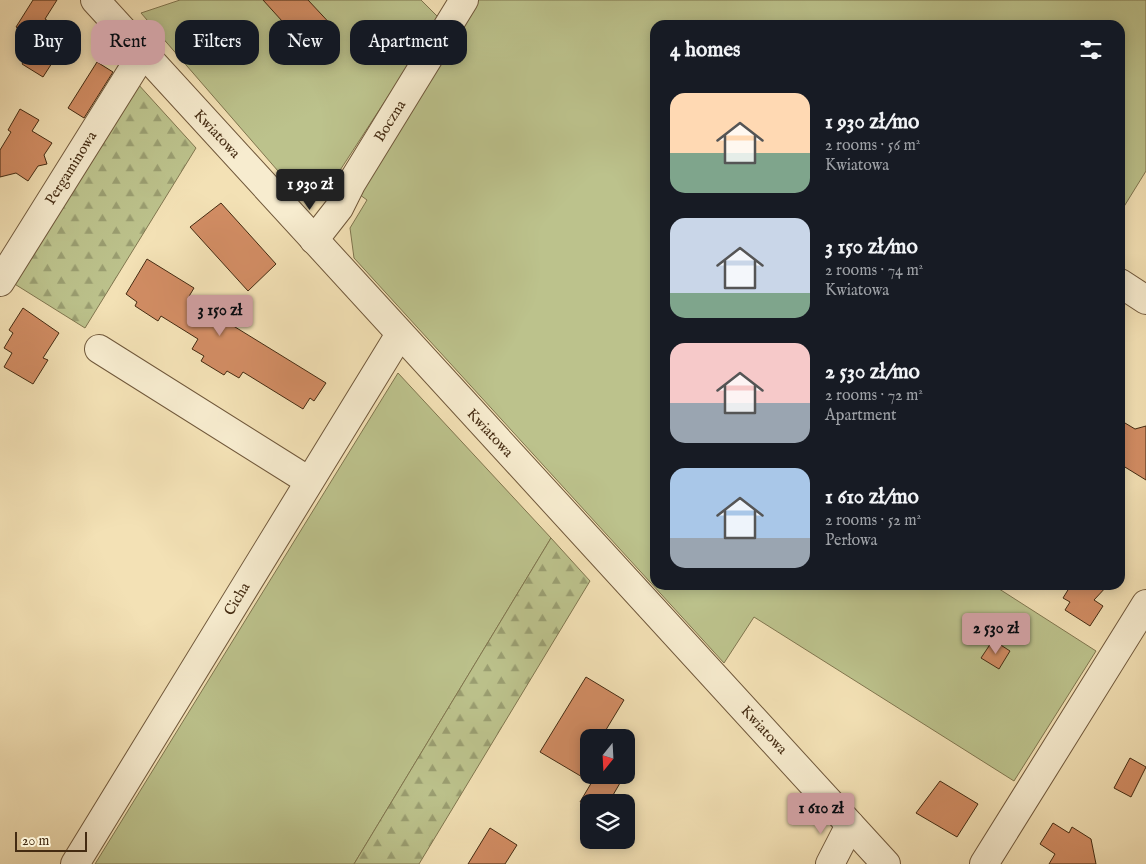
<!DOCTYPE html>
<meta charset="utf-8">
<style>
body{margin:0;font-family:"IM FELL English",serif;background:#242831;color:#f1f3f6;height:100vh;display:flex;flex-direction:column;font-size:19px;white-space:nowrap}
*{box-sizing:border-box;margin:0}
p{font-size:16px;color:#9ea1a6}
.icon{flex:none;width:28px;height:28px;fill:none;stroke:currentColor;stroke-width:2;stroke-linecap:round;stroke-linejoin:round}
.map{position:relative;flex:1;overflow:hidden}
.side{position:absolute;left:650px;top:20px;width:475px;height:570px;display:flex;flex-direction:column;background:#171b24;border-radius:15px;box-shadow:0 2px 12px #0003}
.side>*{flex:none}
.banner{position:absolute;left:15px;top:20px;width:475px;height:45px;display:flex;gap:10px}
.needle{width:32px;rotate:198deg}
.fabs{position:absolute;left:580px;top:729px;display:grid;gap:10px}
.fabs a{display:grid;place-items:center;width:55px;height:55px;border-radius:10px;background:#171b24;box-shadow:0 2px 12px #0003;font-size:25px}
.scale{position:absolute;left:15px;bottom:12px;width:72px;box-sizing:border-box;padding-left:5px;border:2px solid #442b12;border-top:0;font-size:14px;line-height:18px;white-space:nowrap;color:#442b12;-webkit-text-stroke:4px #f7eccf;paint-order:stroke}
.price{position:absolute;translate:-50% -42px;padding:0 11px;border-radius:5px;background:#c59692;color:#111;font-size:16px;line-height:32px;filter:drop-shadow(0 1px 2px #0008)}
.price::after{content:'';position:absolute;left:50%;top:30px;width:15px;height:11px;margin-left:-8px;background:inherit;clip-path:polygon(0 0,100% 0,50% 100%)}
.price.on{background:#222;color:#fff}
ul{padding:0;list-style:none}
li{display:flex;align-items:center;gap:15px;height:125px;padding:0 20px}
li span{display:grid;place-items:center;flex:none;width:140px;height:100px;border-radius:15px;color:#555}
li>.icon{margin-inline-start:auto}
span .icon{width:60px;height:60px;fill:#fffc;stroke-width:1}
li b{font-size:21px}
h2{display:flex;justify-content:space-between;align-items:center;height:60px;padding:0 20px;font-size:21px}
.pill{padding:0 18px;border-radius:15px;background:#171b24;box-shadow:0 2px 12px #0003;font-size:18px;line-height:45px}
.pill.on{background:#c59692;color:#111}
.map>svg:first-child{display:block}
.green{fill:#bcc28c;stroke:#80764f}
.forest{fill:url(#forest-firs);stroke:#80764f}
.building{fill:#d28d64;stroke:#442b12}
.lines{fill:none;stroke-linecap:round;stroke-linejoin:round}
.minor-casing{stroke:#70583b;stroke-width:30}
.minor{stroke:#f7eccf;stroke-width:28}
.labels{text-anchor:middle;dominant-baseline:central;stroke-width:4;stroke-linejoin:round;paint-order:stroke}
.street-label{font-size:15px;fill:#442b12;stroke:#f7eccf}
</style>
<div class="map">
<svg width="1146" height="864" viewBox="0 0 1146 864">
<defs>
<pattern id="forest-firs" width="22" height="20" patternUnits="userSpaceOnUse" patternTransform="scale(1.25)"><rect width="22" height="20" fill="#bcc28c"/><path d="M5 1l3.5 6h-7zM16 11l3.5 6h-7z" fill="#9a9e71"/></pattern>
</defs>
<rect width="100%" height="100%" fill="#f3e1b5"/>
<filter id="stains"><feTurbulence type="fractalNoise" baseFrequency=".004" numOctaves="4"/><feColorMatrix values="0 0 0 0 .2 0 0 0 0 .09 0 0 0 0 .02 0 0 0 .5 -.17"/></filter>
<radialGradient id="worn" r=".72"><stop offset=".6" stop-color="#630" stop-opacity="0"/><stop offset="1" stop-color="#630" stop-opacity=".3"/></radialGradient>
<g class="green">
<polygon points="180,0 421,0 439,18 322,198 304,201 141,13"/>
<polygon points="473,0 1146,0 1146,171 1120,213 1120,25 655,25 655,585 993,585 1096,651 1014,781 754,617 724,663 354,258 350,228 367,200 356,192"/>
<polygon points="398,373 551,538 354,864 95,864"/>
</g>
<g class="forest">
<polygon points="137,83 196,148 85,328 13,283"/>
<polygon points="551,538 590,581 419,864 354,864"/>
</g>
<g class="building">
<polygon points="33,0 57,0 45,19 70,35 43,77 22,64 37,41 16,27"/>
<polygon points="263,0 308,0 336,30 311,53"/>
<polygon points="97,62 113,72 84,118 68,108"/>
<polygon points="20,109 39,120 32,131 52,143 44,155 47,164 38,166 28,181 16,173 0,177 0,150 11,132 8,130"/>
<polygon points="221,203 276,264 248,291 190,227"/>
<polygon points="147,259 194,288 188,298 326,383 314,401 310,398 303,409 243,372 239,378 227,371 224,375 201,361 204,356 192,349 198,339 161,316 158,321 135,306 137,302 126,294"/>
<polygon points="23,308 59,333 43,358 48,360 33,384 4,367 12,353 4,348 13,333 9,330"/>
<polygon points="1120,420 1135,429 1146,426 1146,480 1120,464"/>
<polygon points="1071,585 1108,585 1094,600 1103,606 1090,626 1065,610 1070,602 1063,598"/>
<polygon points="993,640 1010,651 999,669 981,658"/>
<polygon points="586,677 624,700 601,738 589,738 589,781 540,752"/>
<polygon points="1130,758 1146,767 1131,797 1114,788"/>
<polygon points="596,775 607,775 620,783 609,802 580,802"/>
<polygon points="940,781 978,804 957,837 916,813"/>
<polygon points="1053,823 1069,833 1072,827 1091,839 1096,864 1049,864 1055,854 1040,844"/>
<polygon points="490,828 517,845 505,864 468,864"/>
</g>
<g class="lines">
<g class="minor-casing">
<g id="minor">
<polyline points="95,0 886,864"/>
<polyline points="314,240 339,208 351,184 464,0"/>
<polyline points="0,282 135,66 144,55"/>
<polyline points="1120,283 1146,300"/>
<polyline points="99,349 309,481"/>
<polyline points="75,864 400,334"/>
<polyline points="830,864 850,825"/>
<polyline points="984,864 1146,604"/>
</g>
</g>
<use href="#minor" class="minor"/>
</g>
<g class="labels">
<g class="street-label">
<text transform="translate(390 121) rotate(-58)">Boczna</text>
<text transform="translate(217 134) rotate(47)">Kwiatowa</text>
<text transform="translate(71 168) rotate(-58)">Pergaminowa</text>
<text transform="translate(490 433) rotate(47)">Kwiatowa</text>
<text transform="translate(237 599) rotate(-59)">Cicha</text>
<text transform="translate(764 730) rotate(47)">Kwiatowa</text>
</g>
</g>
<rect width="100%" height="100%" filter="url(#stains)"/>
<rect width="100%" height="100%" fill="url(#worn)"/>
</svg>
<div class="fabs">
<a><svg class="needle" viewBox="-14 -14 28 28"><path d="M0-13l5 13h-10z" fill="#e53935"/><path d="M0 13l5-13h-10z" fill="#9ea1a6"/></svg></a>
<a><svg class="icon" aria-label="layers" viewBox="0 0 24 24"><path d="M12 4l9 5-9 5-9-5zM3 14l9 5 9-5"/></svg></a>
</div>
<div class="scale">20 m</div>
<b class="price on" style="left:310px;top:211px">1 930 zł</b>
<b class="price" style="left:220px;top:337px">3 150 zł</b>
<b class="price" style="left:996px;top:655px">2 530 zł</b>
<b class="price" style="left:821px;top:835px">1 610 zł</b>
<div class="banner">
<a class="pill">Buy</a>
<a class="pill on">Rent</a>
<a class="pill">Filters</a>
<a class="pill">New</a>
<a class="pill">Apartment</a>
</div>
<section class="side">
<h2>4 homes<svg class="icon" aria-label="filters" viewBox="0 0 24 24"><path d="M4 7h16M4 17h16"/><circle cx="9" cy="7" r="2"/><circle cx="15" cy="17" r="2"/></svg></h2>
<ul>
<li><span style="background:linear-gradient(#ffd9b3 60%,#7fa58c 0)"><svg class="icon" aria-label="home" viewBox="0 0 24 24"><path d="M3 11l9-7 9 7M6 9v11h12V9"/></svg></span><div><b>1 930 zł/mo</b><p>2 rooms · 56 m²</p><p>Kwiatowa</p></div></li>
<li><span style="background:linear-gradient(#c9d6e8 75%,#7fa58c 0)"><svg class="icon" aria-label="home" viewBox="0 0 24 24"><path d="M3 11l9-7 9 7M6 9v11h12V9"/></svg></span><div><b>3 150 zł/mo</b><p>2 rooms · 74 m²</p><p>Kwiatowa</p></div></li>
<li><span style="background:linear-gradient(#f6c9c9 60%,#9aa5b1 0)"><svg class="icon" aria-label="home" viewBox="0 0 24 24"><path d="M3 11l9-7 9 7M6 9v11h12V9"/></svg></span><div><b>2 530 zł/mo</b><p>2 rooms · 72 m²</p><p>Apartment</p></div></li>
<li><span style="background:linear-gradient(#a9c7e8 70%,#9aa5b1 0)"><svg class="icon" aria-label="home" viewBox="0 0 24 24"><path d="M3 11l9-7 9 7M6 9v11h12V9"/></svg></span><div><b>1 610 zł/mo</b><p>2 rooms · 52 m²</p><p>Perłowa</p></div></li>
</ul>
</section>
</div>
